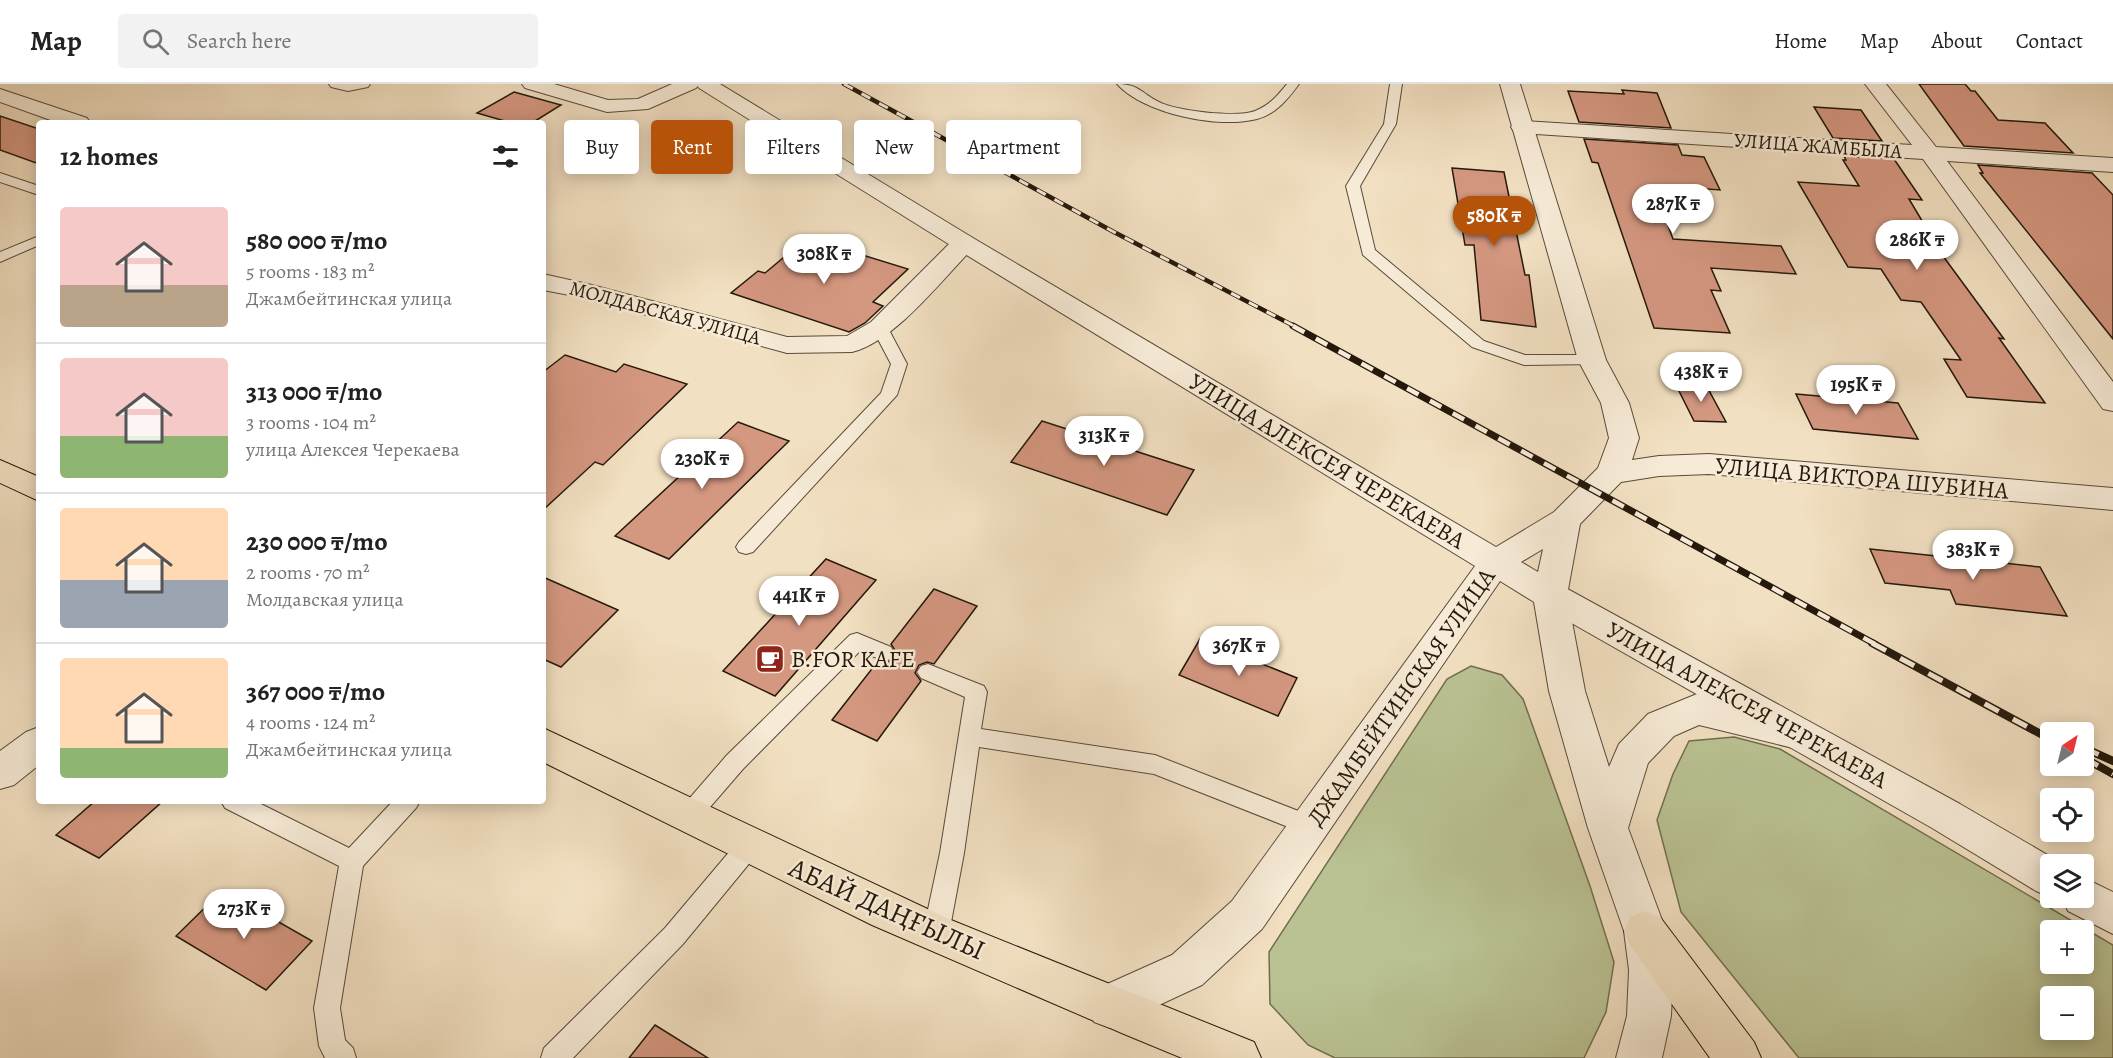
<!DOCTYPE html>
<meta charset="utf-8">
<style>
body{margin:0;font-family:Alegreya,serif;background:#f2f2f2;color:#222;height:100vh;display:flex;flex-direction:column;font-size:22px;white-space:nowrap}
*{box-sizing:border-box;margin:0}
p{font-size:20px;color:#767676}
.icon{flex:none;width:33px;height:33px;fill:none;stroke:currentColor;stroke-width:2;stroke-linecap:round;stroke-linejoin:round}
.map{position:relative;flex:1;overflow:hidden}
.details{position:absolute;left:36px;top:36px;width:510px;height:684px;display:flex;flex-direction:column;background:#fff;border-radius:6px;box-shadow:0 3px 15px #0003}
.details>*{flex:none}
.guide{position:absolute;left:564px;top:36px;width:570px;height:54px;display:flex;gap:12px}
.needle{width:39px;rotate:35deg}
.controls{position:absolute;left:2040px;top:638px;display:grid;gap:12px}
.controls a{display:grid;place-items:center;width:54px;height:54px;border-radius:6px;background:#fff;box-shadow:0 3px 15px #0003;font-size:30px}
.price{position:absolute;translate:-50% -51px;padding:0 14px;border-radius:21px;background:#fff;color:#222;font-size:20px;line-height:39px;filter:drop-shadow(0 2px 3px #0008)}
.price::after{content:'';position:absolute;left:50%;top:36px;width:18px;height:14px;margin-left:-9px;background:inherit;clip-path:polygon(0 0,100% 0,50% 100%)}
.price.current{background:#b45309;color:#fff}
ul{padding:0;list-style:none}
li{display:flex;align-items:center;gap:18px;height:150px;padding:0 24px}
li+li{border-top:2px solid #e0e0e0}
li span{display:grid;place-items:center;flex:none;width:168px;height:120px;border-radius:6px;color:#555}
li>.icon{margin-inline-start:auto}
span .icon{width:72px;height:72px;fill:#fffc;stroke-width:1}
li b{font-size:26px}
h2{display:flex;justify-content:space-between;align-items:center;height:72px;padding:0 24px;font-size:26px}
.pill{padding:0 21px;border-radius:6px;background:#fff;box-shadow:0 3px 15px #0003;font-size:21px;line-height:54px}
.pill.current{background:#b45309;color:#fff}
header{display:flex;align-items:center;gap:36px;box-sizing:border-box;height:84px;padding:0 30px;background:#fff;border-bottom:2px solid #e0e0e0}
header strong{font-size:28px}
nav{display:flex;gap:33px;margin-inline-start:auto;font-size:21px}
.search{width:420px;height:54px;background:#f2f2f2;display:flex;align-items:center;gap:15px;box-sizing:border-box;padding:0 21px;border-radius:6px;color:#767676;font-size:22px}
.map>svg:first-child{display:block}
.green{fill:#bac293;stroke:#706e4f;stroke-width:1.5;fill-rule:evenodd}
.building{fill:#d49780;stroke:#25190b;stroke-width:1.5}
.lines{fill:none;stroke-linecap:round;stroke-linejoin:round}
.service-casing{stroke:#584b39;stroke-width:2}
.minor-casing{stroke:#584b39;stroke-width:2}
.tertiary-casing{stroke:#584b39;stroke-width:2}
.primary-casing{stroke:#25190b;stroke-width:2}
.service{fill:#f7ebd7;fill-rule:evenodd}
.minor{fill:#f7ebd7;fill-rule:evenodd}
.tertiary{fill:#f7ebd7;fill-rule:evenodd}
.primary{fill:#f2e0c2;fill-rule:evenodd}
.rail-far2-casing{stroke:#25190b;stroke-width:4.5}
.rail-far1-casing{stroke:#25190b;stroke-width:7}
.rail-casing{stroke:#25190b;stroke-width:8}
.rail-far2{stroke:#f7ebd7;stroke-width:3;stroke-dasharray:10;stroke-linecap:butt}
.rail-far1{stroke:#f7ebd7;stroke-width:4.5;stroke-dasharray:13;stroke-linecap:butt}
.rail{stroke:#f7ebd7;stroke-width:5;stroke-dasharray:16;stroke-linecap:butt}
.labels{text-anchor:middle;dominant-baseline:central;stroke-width:5;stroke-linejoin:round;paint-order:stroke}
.far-street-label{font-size:20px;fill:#25190b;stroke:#f7ebd7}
.street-label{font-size:24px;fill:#25190b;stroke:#f7ebd7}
.poi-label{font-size:24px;fill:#25190b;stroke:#f7ebd7;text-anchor:start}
.near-street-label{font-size:28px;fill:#25190b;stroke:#f7ebd7}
</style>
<header>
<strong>Map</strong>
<div class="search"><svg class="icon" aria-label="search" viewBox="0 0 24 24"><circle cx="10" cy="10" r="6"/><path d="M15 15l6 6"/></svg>Search here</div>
<nav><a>Home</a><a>Map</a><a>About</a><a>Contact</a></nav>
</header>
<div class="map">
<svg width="2113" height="974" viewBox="0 0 2113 974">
<rect width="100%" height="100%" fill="#f2e0c2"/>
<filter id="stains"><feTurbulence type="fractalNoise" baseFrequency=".00333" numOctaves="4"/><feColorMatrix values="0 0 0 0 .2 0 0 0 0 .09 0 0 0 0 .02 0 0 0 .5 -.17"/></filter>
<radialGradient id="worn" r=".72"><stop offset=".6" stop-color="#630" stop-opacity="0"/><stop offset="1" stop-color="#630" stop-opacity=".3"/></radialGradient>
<g class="green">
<polygon points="1471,582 1502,591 1523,615 1590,802 1614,878 1606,928 1584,974 1335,974 1308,961 1270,920 1269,868 1447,595"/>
<path d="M1734 653 1780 665 2113 861V974H1799L1681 828 1657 736 1673 690 1689 657ZM2050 846H2084V879H2050ZM2050 912H2084V945H2050Z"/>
</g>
<g class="building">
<polygon points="1919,0 1965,0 1971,7 1975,7 1998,36 2045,39 2073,69 1964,62"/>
<polygon points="1622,6 1657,9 1671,44 1579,38 1568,7 1624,10"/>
<polygon points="514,8 561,21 532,39 512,39 477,29"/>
<polygon points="1814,23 1861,26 1882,57 1833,54"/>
<polygon points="0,32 39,45 39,80 0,66"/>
<polygon points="1584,55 1678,61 1682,71 1704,73 1720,106 1653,101 1673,155 1781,162 1796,190 1711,184 1721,207 1711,206 1730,249 1654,244 1598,79 1592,78"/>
<polygon points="1844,72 1894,75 1922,116 1909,115 1943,172 2004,255 1999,254 2045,319 1967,313 1944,275 1961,276 1921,218 1901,216 1881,185 1848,183 1798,98 1859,102 1843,76 1846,76"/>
<polygon points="1978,81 2092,89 2113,111 2113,255 1980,89 1983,89"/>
<polygon points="1452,84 1504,88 1525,191 1529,191 1536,243 1481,236 1474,161 1465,161"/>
<polygon points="807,154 908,185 873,218 883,222 865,239 849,248 731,209 758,187 765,189"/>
<polygon points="565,271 616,288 624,280 687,300 603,381 595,378 543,426 543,288"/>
<polygon points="1676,301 1706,301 1726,338 1694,337"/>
<polygon points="1796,310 1898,319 1918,355 1813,345"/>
<polygon points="1042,337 1194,386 1167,431 1011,378"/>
<polygon points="738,338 789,357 669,475 615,452"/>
<polygon points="1870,465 2040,483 2067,532 1956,520 1950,506 1885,499"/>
<polygon points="826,475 876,496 775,612 723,587"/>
<polygon points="543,493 618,526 561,583 543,575"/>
<polygon points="934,505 977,522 934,580 927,578 919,581 915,589 921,597 877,657 832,636 878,577 885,579 893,576 896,568 891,560"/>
<polygon points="1200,555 1297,594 1278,632 1179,591"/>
<polygon points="95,717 163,717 99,774 56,751"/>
<polygon points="223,806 312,857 266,906 176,852"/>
<polygon points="655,941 708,974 629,974"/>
</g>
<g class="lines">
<g class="service-casing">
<g id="service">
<polygon points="329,0 370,0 368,3 348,7 331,3"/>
<path d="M1117 0C1139 0 1141 9 1159 18 1176 27 1237 34 1255 27 1270 21 1277 12 1287 0H1299C1288 15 1276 30 1257 35 1219 45 1144 30 1117 0Z"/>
<polygon points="1390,0 1402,0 1396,40 1360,102 1375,166 1484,257 1525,271 1592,271 1598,272 1600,276 1598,280 1524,281 1472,263 1363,171 1346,102 1384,40"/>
<polygon points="0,89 39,102 39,111 0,98"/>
<polygon points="39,152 39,161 0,178 0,168"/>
<polygon points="880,239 888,244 907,280 897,311 753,468 746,470 739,468 736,463 739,458 881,309 891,280 872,244"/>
<polygon points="857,549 891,563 894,569 891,575 884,577 860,567 743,685 698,737 690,740 682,737 678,730 682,723 727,671 850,551"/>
<polygon points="928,580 984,602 987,608 981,645 1155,671 1319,735 1323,742 1319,749 1311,752 1154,690 979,663 964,769 949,849 945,857 936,861 927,857 923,849 940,769 965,613 921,594 917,588 921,582"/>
<polygon points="221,717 255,717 349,764 393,717 420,717 416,724 363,782 340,924 345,956 353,964 356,974 325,974 319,962 314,924 339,782 225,724"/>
<polygon points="749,751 757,754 761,762 757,770 683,860 573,974 541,974 544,964 665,844 741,754"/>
</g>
</g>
<g class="minor-casing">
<g id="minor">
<polygon points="522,0 554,0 608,16 638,15 672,0 699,0 696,4 648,25 607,28 525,4"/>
<polygon points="1865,0 1886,0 1936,63 2113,74 2113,88 1947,77 2113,298 2113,327 2103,325 1923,75 1522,49 1514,48 1511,43 1514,38 1522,37 1912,61"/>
<polygon points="0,5 87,34 90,39 59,39 0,18"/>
<path d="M964 152 973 154 976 159 973 164C942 196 894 258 852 268L787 269 580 213 543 206V190L592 201 787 253 847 252 871 238 955 154Z"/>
<polygon points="1550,498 1562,502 1960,720 2063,780 2050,780 2050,813 2036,807 1932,744 1538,520 1533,511 1538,502"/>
<polygon points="39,643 39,681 14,701 0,705 0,667 26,648"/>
<polygon points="2084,794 2113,808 2113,850 2068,827 2062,813 2084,813"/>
</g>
</g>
<g class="tertiary-casing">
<path id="tertiary" d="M696 0H720L973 154 1496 463 1554 428 1598 384 1609 354 1601 319 1578 276 1500 0H1520L1606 276 1629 319 1639 354 1632 376 1659 372 1709 370 2113 404V426L1709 390 1659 392 1621 398 1580 440 1567 511 1585 607 1609 683 1619 660 1648 630 1697 610 1797 633 1810 638 1816 649 1810 660 1797 665 1699 641 1674 652 1648 679 1628 744 1666 847 1673 886 1671 932 1662 974H1616L1627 932 1629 886 1624 847 1588 744 1549 607 1534 518 1500 497 1262 845 1202 901 1110 944 1094 938 1088 922 1094 906 1172 871 1232 817 1475 482 955 164 699 4ZM1543 465 1538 488 1521 478Z"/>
</g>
<g class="primary-casing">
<g id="primary">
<polygon points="0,376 39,393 39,417 0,399"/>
<polygon points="543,644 951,836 1254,958 1261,974 1182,974 1124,950 872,841 543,678"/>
<polygon points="1645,827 1660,833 1754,958 1761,974 1710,974 1630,861 1624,847 1630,833"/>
</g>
</g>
<use href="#service" class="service"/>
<use href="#minor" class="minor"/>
<use href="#tertiary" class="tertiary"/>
<use href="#primary" class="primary"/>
<g class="rail-far2-casing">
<polyline id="rail-far2" points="844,0 1112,147 1296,243"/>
</g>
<g class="rail-far1-casing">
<polyline id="rail-far1" points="1293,242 1875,560"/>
</g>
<g class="rail-casing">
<g id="rail">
<polyline points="1872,559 2050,655"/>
<polyline points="2084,664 2113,677"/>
<polyline points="2084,674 2113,690"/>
</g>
</g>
<use href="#rail-far2" class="rail-far2"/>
<use href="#rail-far1" class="rail-far1"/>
<use href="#rail" class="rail"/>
</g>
<defs>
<g id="cafe-square" transform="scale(1.5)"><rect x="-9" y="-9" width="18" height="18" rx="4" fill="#8f2418" stroke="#f7ebd7"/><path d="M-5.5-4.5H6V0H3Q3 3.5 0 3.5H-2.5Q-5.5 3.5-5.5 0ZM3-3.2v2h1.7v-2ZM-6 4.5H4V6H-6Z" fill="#fff"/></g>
</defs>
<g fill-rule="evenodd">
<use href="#cafe-square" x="770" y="575"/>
</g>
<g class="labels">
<g class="far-street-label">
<text transform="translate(1818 62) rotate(4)">УЛИЦА ЖАМБЫЛА</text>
<text transform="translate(665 229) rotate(15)">МОЛДАВСКАЯ УЛИЦА</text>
</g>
<g class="street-label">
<text transform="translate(1327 377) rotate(31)">УЛИЦА АЛЕКСЕЯ ЧЕРЕКАЕВА</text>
<text transform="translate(1862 394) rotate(5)">УЛИЦА ВИКТОРА ШУБИНА</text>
<text transform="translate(1401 613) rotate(-55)">ДЖАМБЕЙТИНСКАЯ УЛИЦА</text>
<text transform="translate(1747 621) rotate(29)">УЛИЦА АЛЕКСЕЯ ЧЕРЕКАЕВА</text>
</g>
<g class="poi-label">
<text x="791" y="575">B.FOR KAFE</text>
</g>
<g class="near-street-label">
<text transform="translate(887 825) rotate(24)">АБАЙ ДАҢҒЫЛЫ</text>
</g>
</g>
<rect width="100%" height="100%" filter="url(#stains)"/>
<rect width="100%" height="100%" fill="url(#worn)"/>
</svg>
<div class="controls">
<a><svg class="needle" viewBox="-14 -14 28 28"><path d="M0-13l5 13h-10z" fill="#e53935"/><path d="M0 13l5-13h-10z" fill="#767676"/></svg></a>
<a><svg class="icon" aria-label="locate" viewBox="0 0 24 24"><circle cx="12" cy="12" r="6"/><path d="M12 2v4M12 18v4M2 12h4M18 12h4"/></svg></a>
<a><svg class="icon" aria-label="layers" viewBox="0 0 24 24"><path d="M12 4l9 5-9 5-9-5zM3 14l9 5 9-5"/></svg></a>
<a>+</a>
<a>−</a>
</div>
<b class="price" style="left:1673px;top:151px">287K ₸</b>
<b class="price current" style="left:1494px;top:163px">580K ₸</b>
<b class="price" style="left:1917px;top:187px">286K ₸</b>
<b class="price" style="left:824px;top:201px">308K ₸</b>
<b class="price" style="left:1701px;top:319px">438K ₸</b>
<b class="price" style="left:1856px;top:332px">195K ₸</b>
<b class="price" style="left:1104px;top:383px">313K ₸</b>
<b class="price" style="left:702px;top:406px">230K ₸</b>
<b class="price" style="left:1973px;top:497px">383K ₸</b>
<b class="price" style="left:799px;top:543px">441K ₸</b>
<b class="price" style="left:1239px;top:593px">367K ₸</b>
<b class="price" style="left:244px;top:856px">273K ₸</b>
<div class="guide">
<a class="pill">Buy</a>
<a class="pill current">Rent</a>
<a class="pill">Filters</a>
<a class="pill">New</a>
<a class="pill">Apartment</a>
</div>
<section class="details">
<h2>12 homes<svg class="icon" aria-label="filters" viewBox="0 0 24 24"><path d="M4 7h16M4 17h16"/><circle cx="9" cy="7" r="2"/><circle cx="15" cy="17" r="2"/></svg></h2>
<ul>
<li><span style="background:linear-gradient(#f6c9c9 65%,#b9a48a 0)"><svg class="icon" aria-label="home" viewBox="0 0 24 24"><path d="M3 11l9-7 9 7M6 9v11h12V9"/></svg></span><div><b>580 000 ₸/mo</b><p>5 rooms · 183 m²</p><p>Джамбейтинская улица</p></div></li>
<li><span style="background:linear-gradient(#f6c9c9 65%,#8fb573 0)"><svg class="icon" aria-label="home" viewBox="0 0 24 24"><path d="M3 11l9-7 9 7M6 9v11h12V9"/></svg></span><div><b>313 000 ₸/mo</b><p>3 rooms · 104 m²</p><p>улица Алексея Черекаева</p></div></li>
<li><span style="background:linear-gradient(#ffd9b3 60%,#9aa5b1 0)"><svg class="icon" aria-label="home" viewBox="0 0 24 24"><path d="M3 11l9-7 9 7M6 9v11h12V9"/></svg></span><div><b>230 000 ₸/mo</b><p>2 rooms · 70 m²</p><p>Молдавская улица</p></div></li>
<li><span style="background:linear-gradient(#ffd9b3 75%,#8fb573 0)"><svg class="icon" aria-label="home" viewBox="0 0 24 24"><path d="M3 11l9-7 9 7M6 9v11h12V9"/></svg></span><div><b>367 000 ₸/mo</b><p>4 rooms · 124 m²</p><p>Джамбейтинская улица</p></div></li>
</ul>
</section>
</div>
